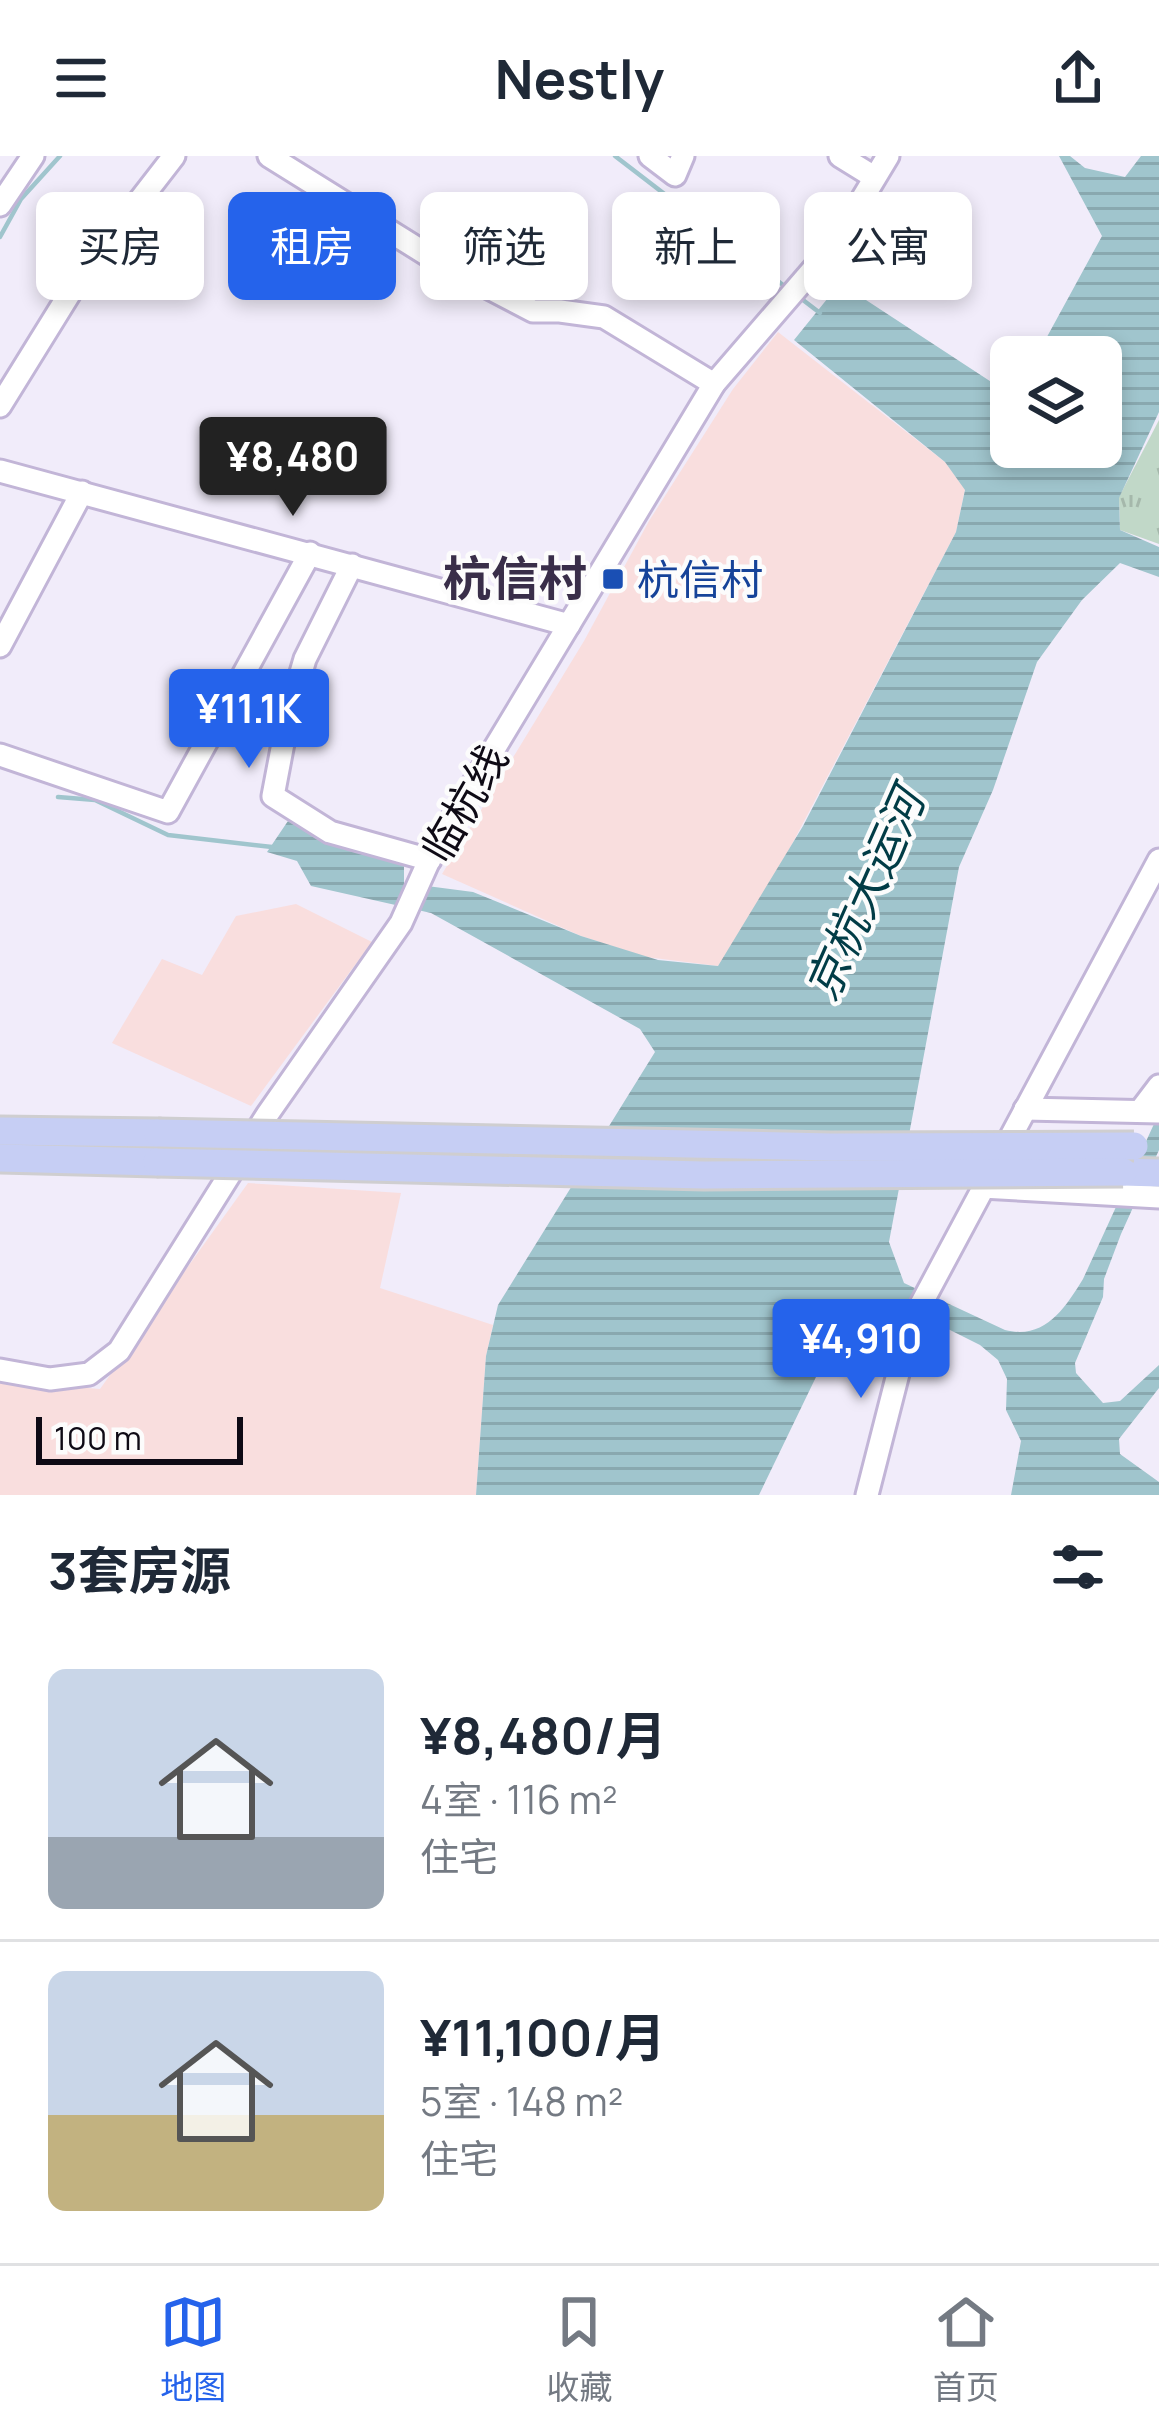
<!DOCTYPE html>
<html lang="zh">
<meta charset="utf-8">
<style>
body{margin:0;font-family:Manrope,"Noto Sans SC",sans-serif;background:#f6f6f7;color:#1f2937;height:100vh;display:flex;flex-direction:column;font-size:45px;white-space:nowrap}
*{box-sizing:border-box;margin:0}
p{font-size:39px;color:#747a83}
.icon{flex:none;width:66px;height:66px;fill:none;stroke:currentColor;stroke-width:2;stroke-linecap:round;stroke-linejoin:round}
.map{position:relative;height:1339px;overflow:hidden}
.panel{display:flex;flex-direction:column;background:#fff;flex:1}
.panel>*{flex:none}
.guide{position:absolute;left:36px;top:36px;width:1089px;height:108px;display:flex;gap:24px}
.fabs{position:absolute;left:990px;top:180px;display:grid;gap:24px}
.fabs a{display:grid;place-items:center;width:132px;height:132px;border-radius:18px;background:#fff;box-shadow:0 6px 18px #0003;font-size:60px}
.scale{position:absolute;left:36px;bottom:30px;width:207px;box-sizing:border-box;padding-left:12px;border:6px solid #0e0a15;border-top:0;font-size:33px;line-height:42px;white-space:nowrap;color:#0e0a15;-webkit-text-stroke:9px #fcfcfc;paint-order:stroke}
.price{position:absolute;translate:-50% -102px;padding:0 27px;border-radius:12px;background:#2563eb;color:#fff;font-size:39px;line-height:78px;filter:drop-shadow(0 3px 6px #0008)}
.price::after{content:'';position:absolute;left:50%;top:72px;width:36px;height:27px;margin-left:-18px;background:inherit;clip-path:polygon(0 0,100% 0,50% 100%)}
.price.current{background:#222;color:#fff}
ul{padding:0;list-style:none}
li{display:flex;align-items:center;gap:36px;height:300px;padding:0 48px}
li+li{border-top:3px solid #e0e1e3}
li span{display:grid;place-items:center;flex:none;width:336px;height:240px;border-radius:18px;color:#555}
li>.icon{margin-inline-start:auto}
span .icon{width:144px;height:144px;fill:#fffc;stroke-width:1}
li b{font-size:51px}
h2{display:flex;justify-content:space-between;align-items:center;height:144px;padding:0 48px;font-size:51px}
.chip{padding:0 42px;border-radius:18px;background:#fff;box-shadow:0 6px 18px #0003;font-size:42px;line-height:108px}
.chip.current{background:#2563eb;color:#fff}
header{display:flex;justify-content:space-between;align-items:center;height:156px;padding:0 48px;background:#fff;font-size:54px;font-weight:700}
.tab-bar{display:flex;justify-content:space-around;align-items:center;height:168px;border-top:3px solid #e0e1e3;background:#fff;font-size:33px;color:#747a83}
.tab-bar a{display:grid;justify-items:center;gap:6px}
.tab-bar .current{color:#2563eb}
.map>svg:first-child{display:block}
.industrial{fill:#f9dede}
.park{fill:url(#park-tufts)}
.water{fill:url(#water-rules)}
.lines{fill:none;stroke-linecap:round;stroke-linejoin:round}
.stream{stroke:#a0c5cd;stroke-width:4.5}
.minor-casing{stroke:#c2b5d7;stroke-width:27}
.major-casing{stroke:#cfced0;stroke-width:33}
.minor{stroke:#fff;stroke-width:21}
.major{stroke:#c6cef4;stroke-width:27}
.major-bridge-casing{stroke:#cfced0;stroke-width:33;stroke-linecap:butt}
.major-bridge{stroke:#c6cef4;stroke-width:27}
.transit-dot{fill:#1a4fb4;stroke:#fcfcfc;stroke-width:4.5}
.labels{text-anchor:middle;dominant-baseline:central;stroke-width:9;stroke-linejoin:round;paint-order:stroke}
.transit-label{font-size:42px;fill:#164399;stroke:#fcfcfc;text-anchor:start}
.street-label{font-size:42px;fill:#0e0a15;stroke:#fcfcfc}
.water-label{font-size:45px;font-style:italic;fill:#013c46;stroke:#fcfcfc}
.quarter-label{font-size:48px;font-weight:bold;fill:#392e49;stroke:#fcfcfc}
</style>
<header><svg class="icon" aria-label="menu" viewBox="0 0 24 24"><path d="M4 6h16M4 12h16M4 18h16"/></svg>Nestly<svg class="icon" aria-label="share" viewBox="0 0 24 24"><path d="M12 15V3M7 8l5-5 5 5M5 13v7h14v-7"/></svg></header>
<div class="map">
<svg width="1159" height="1339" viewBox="0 0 1159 1339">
<defs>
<pattern id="park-tufts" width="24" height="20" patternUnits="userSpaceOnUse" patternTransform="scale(3)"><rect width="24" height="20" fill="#c1d8c8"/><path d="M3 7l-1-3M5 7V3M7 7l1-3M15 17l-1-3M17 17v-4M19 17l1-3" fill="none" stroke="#a5b8ab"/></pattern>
<pattern id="water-rules" width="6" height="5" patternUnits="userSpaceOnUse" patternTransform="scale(3)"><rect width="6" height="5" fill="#a0c5cd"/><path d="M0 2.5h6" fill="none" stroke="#89a8af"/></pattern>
</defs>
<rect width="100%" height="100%" fill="#f1ecfa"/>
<g class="industrial">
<polygon points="778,176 945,306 965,333 956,376 791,690 732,792 718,810 646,801 581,780 442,718 584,485 649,365 733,233"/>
<polygon points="296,748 372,786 251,950 112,887 162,803 202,819 236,760"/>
<polygon points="248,1027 401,1037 380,1132 493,1169 486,1200 476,1339 0,1339 0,1225 100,1233"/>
</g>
<polygon class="park" points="1159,264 1159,388 1120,374 1119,341"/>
<path class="water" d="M1059 0H1070L1085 12 1125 21 1141 0H1159V256L1119 342 1120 374 1159 391V421L1120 407 1082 444 1037 506 993 634 959 711 889 1086 904 1127 1005 1174C1044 1184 1064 1154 1083 1123L1159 957V994L1121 1078 1104 1123 1103 1141 1075 1207 1076 1217 1103 1247 1120 1245 1159 1209V1232L1119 1283 1120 1298 1159 1326V1339H1011L1021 1285 1006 1254 1007 1223 998 1204 980 1189 938 1168 897 1151 874 1150 856 1162 816 1221 759 1339H476L486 1200 498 1149 655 896 640 873 431 757 311 730 297 705 267 696 290 662 404 702V727L473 736 581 780 658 804 718 810 803 670 956 376 965 334 945 306 794 184 840 127 999 231 1011 225V291H1101V201H1036L1102 80Z"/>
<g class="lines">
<g class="stream">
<polyline points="615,0 783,129"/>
<polyline points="0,81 21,43 60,0"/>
<polyline points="803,144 820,157"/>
<polyline points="58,641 95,644 168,679 272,691"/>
</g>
<g class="minor-casing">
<g id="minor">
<polyline points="269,0 439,106 533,155 560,155 604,161 714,228"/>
<polyline points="650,0 675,19 683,0"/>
<polyline points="840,0 874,21"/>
<polyline points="0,49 33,0"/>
<polyline points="0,250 78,124 174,0"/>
<polyline points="0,315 569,469"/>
<polyline points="352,409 305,503 288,561 273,640 330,676 430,704"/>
<polyline points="0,490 82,336"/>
<polyline points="0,599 168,656 310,397"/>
<polyline points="1025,953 1159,956"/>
<polyline points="1140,955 1159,930"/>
<polyline points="982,1031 1159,1041"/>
<polyline points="0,1214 50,1223 89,1218 119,1195 267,959 401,767 435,691 714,228 835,88 888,0"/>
<polyline points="867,1339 911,1167 1159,704"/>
</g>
</g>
<g class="major-casing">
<g id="major">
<polyline points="0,975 158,977"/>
<polyline points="0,1002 157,1006"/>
<polyline points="1123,1016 1159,1017"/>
</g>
</g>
<use href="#minor" class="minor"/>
<use href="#major" class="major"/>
<g class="major-bridge-casing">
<g id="major-bridge">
<polyline points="158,977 831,991 1134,990"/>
<polyline points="157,1006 704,1019 1123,1016"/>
</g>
</g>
<use href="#major-bridge" class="major-bridge"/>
</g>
<rect class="transit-dot" x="601" y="411" width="24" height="24" rx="6"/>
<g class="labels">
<g class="transit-label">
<text x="637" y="423">杭信村</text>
</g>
<g class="street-label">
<text transform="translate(464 647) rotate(-60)">临杭线</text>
</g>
<g class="water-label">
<text transform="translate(864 738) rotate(-66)">京杭大运河</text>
</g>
<g class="quarter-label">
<text x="515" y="421">杭信村</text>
</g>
</g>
</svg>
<div class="fabs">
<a><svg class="icon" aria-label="layers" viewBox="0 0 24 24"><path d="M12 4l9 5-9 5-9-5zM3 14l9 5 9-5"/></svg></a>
</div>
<div class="scale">100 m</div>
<b class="price current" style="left:293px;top:363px">¥8,480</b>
<b class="price" style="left:249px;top:615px">¥11.1K</b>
<b class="price" style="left:861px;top:1245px">¥4,910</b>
<div class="guide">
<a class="chip">买房</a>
<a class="chip current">租房</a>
<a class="chip">筛选</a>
<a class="chip">新上</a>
<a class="chip">公寓</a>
</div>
</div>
<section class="panel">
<h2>3套房源<svg class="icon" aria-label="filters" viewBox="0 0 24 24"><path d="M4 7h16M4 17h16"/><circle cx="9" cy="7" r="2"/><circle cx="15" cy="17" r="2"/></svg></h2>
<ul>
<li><span style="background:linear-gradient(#c9d6e8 70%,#9aa5b1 0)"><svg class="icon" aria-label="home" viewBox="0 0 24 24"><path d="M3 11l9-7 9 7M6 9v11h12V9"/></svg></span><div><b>¥8,480/月</b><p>4室 · 116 m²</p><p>住宅</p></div></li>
<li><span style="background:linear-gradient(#c9d6e8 60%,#c2b280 0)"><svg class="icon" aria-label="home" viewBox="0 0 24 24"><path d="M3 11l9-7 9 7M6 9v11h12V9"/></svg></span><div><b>¥11,100/月</b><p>5室 · 148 m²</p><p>住宅</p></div></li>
</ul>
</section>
<nav class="tab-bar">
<a class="current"><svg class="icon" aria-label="map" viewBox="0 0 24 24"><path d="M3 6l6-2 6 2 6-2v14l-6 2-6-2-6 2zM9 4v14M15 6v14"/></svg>地图</a>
<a><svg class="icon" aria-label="saved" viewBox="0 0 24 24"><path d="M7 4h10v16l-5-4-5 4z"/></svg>收藏</a>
<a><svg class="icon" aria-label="home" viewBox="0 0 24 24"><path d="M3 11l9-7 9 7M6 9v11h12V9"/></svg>首页</a>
</nav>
